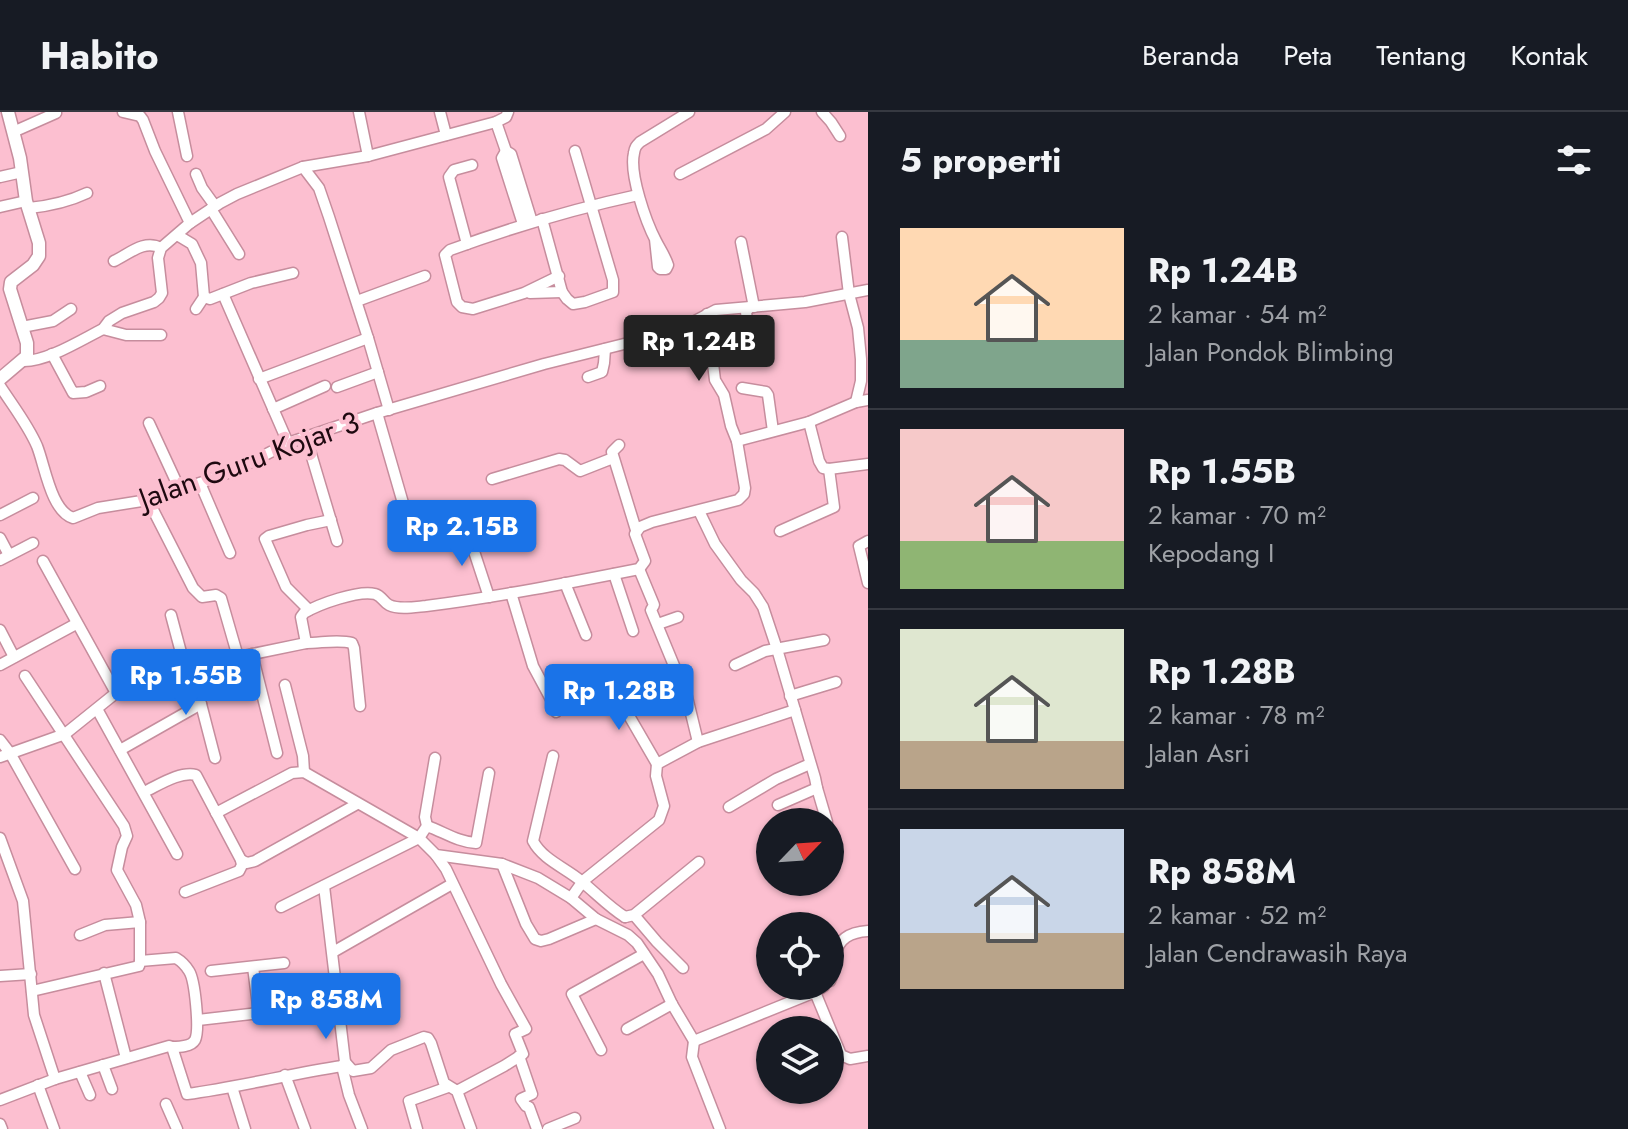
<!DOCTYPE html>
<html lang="id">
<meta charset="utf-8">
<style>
body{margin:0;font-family:Jost,sans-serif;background:#20242c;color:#f1f3f6;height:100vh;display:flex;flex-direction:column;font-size:30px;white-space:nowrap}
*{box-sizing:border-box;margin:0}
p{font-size:26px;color:#9ea1a6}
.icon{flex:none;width:44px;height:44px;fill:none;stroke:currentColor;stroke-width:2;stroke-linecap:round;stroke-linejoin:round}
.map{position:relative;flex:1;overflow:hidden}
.sheet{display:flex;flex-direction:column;background:#171b24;width:760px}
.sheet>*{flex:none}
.needle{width:52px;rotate:65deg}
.buttons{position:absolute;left:756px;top:696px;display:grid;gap:16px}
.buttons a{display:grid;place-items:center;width:88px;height:88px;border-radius:50%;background:#171b24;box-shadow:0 2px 6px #0004;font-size:40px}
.price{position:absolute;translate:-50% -68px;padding:0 18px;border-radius:8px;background:#1a73e8;color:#fff;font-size:26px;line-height:52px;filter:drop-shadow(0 2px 4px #0008)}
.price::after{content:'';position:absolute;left:50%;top:48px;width:24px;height:18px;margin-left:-12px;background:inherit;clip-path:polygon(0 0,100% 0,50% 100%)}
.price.active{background:#222;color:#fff}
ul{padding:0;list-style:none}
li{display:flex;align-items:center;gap:24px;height:200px;padding:0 32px}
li+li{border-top:2px solid #363941}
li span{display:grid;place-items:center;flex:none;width:224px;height:160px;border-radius:0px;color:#555}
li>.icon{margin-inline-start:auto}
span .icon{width:96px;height:96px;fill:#fffc;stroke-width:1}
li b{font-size:34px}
h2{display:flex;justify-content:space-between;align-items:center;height:96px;padding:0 32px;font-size:34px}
header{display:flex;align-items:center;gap:48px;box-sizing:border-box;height:112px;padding:0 40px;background:#171b24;border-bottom:2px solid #363941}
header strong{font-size:38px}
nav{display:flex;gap:44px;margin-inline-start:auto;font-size:28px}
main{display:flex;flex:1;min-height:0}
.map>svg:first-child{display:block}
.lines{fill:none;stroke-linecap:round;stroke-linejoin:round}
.minor-casing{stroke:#c68d9d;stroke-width:13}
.tertiary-casing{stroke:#c68d9d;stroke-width:15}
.minor{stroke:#fff;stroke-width:10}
.tertiary{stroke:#fff;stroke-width:12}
.labels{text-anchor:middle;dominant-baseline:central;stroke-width:8;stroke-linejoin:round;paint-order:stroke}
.street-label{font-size:30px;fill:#1e0910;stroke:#fcbfd0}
</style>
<header>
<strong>Habito</strong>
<nav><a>Beranda</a><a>Peta</a><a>Tentang</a><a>Kontak</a></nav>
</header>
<main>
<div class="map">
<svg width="868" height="1017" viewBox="0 0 868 1017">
<rect width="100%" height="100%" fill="#fcbfd0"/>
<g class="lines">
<g class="minor-casing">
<g id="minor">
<polyline points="123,0 140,4 143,8 155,39 190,111"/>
<polyline points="178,0 187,44"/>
<polyline points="359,0 368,44"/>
<polyline points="440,0 446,23"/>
<polyline points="822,0 831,10 840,24"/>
<polyline points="496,10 506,39"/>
<polyline points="13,20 56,1"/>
<polyline points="303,55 319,76 329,105 368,226 389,298"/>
<polyline points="196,62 202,76 215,94"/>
<polyline points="680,62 766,17 785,0"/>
<polyline points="0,65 22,60"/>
<polyline points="0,95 26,89"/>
<path d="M29 96C49 94 68 90 87 81"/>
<polyline points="211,97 239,142"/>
<polyline points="542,107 562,180 567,187 573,192 585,190 613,180 613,168 575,39"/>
<polyline points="523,112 502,46 506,39 511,42 532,110"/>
<polyline points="177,123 192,132 201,151 204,185 196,197"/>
<polyline points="842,125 849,182 858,216 861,247 861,269 856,290"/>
<path d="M655 127 658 155 660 157H666L668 153C665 144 660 137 656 129 646 110 629 62 634 41 635 35 636 34 640 30L689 0"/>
<polyline points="741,130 754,195"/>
<polyline points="467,132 449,65 454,58 472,53"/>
<path d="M114 149C129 142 144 127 161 136"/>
<path d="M559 164 524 181 473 197 462 195 457 190 445 143 450 138C513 115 573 97 638 83"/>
<polyline points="530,181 562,180"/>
<polyline points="223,182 288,331"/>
<polyline points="204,185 210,187 251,171 293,161"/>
<polyline points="357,189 425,164"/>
<polyline points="22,215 53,209 71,197"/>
<polyline points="103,217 126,223 161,223"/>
<polyline points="749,225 746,200 750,195"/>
<polyline points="52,242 73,281 86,280 100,274"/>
<path d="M24 249C48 249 81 228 103 217L109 209 122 201 154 190 159 186 162 181 158 146 161 136 190 111 220 91 237 82 303 55 368 44 496 10 506 5 508 0"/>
<polyline points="588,265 602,260 604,251 605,237"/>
<polyline points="259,267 368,226"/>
<path d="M0 274C13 294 28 313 37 334 45 354 51 399 73 406L98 396 148 388 200 371 236 358 288 331 377 301 544 252 652 225 693 210 716 198 805 190 868 178"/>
<polyline points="337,275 378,260"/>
<polyline points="742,276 766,280 768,283 773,319"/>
<polyline points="273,297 325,274"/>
<polyline points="377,301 405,398"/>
<polyline points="809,310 819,349 823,356 829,357 868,352"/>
<polyline points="149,311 180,378"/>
<polyline points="306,325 337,429"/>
<polyline points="737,329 809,310 856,290 868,288"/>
<polyline points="619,333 612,340 636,418"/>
<polyline points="492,367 559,347 565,348 580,359 613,346"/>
<polyline points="200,371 230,441"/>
<polyline points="148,388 193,476 202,485 216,483 221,486 238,545"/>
<polyline points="699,399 715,432 741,468 754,481 763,495 777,537 815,666 817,676 778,693"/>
<polyline points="0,403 33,386"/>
<polyline points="467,418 489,485"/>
<polyline points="780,419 834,395 829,357"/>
<polyline points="0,426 9,443"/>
<polyline points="868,429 859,434 868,471"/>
<polyline points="0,448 33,431"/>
<polyline points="43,449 116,581"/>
<polyline points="639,457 654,493 651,498 687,585 698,630"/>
<polyline points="614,462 633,519"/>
<polyline points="565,471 586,523"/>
<polyline points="511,481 533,554 554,593 556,600"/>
<polyline points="309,498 286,475 265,427 269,424 307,413 331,408"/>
<polyline points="171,503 187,563 201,592 215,646"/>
<polyline points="658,512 678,505"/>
<polyline points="0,518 14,545"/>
<path d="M306 531 301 505 304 501C319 492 358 478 375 482 382 484 383 490 389 493 399 498 415 495 426 494 497 485 568 471 639 457L645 449 635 422 640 415 652 410 738 388 744 382 745 376 737 329 731 314 724 283 715 268 707 202"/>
<polyline points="252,542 277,641"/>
<polyline points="0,553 76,512"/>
<polyline points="735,553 765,539 824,528"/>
<polyline points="25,564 124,714 127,724 122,735 117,758 136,793 140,810 140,849 139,854 32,879"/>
<polyline points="285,573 303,644 304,660"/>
<polyline points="790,584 836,570"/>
<polyline points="97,597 177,742"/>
<polyline points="0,628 10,641 75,757"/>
<polyline points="120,638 201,592"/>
<path d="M553 644 533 729C543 748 566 756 581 769 596 781 609 795 625 805"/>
<path d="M0 645 65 622 116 581 148 567 185 556 306 531C321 531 339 527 352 531L354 536 360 594"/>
<path d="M657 652 628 602 625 590C634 573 658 567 675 558"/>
<polyline points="817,676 827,710"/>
<path d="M144 680C159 673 180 659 196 663L241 748 242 753 239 759 185 780"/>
<polyline points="729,695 776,667 810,652"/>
<polyline points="216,701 292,661 304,660 419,726 436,743 502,752 538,766 571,786 596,807 628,823 637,831 658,862 672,892 694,929"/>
<path d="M427 714C444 720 458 730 476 731L489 661"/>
<polyline points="0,726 23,789 34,903 55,967"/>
<polyline points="436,743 446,757 501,872 526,917 515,922 523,942 504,954 457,979"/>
<polyline points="241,748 247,751 255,749 357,692"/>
<polyline points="502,752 526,812 535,827 541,829 549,827 596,807"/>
<polyline points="571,786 583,769 659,708 664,694 656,664 657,652 698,630 795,598"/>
<polyline points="281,795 419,726 427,714 425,705 435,646"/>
<polyline points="634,803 657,830 683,856"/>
<polyline points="625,805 634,803 699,750"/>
<polyline points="80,823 105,813 140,810"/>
<polyline points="333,840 452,772"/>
<path d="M140 849 176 846C181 849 186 854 189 859 195 868 200 918 195 928 191 935 179 935 172 935"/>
<polyline points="211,859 284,851"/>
<polyline points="104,861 126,946"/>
<polyline points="0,864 31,862"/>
<path d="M830 869C835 860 833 854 835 844 838 826 851 820 868 819"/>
<polyline points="815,880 841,943 850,947 868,944"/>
<polyline points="198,908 259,901 253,855"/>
<polyline points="627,917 672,892"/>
<polyline points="694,929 815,880 824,874"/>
<polyline points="694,929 692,945 720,1017"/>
<polyline points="601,938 572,882 644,842"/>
<polyline points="519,944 532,982 521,987 526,994 529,995 537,1017"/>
<polyline points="345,950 353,959 371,956 391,938 424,925 428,926 431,931 444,971 457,979 471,1017"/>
<polyline points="103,953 112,977"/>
<polyline points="342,954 349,983 362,1017"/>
<polyline points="80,960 90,983"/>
<polyline points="285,963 305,1017"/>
<polyline points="38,973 54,1017"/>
<polyline points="232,975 245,1017"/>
<path d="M0 988 55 967 169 934 172 935 187 982C239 975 290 962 342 954L345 950 324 774"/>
<polyline points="166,992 177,1017"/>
<polyline points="0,1012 2,1017"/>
<polyline points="417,1017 409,989 448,975"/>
<polyline points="548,1017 575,1006"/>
</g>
</g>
<g class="tertiary-casing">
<polyline id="tertiary" points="0,267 27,244 27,231 10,177 11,170 33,153 39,144 39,131 26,89 20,46 8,0"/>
</g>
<use href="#minor" class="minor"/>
<use href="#tertiary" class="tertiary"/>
</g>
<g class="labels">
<g class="street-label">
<text transform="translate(249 348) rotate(-20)">Jalan Guru Kojar 3</text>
</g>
</g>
</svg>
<div class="buttons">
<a><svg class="needle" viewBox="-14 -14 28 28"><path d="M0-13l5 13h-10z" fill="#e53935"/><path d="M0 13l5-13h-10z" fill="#9ea1a6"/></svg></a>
<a><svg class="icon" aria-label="locate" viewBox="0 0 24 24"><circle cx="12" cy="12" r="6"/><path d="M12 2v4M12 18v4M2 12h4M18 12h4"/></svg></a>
<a><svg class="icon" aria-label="layers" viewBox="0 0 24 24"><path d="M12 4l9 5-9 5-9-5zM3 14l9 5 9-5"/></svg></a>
</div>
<b class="price active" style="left:699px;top:271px">Rp 1.24B</b>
<b class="price" style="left:462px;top:456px">Rp 2.15B</b>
<b class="price" style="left:186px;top:605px">Rp 1.55B</b>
<b class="price" style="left:619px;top:620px">Rp 1.28B</b>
<b class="price" style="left:326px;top:929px">Rp 858M</b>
</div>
<section class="sheet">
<h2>5 properti<svg class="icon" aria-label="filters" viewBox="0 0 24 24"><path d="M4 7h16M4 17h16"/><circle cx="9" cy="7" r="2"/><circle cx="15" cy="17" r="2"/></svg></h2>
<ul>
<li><span style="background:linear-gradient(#ffd9b3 70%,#7fa58c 0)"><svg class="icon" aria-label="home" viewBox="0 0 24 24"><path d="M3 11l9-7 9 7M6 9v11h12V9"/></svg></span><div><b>Rp 1.24B</b><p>2 kamar · 54 m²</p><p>Jalan Pondok Blimbing</p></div></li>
<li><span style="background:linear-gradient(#f6c9c9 70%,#8fb573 0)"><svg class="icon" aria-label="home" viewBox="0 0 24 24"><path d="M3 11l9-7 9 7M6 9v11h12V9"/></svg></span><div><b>Rp 1.55B</b><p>2 kamar · 70 m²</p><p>Kepodang I</p></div></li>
<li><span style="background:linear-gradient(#dfe7d0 70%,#b9a48a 0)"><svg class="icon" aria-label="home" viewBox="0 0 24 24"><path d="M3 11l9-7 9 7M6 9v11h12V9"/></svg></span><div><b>Rp 1.28B</b><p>2 kamar · 78 m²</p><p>Jalan Asri</p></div></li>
<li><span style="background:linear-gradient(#c9d6e8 65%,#b9a48a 0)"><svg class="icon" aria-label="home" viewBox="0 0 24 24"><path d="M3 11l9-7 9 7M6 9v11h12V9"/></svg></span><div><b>Rp 858M</b><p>2 kamar · 52 m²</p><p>Jalan Cendrawasih Raya</p></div></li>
</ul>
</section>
</main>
